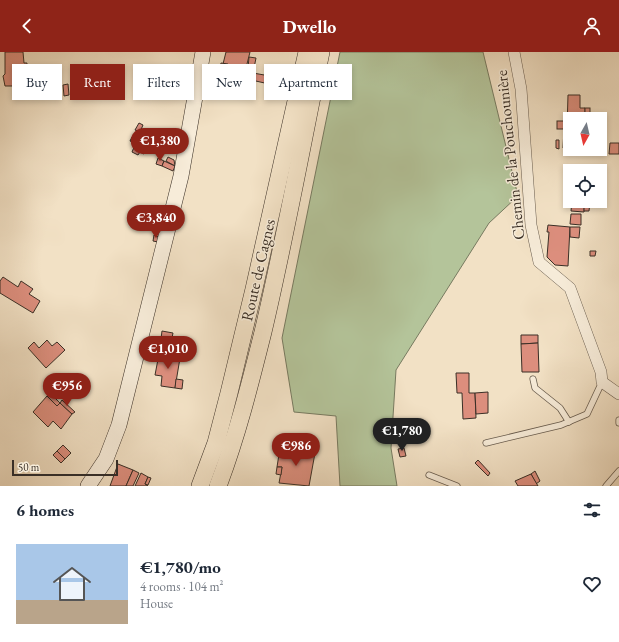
<!DOCTYPE html>
<meta charset="utf-8">
<style>
body{margin:0;font-family:"EB Garamond",serif;background:#f6f6f7;color:#1f2937;height:100vh;display:flex;flex-direction:column;font-size:15px;white-space:nowrap}
*{box-sizing:border-box;margin:0}
p{font-size:13px;color:#747a83}
.icon{flex:none;width:22px;height:22px;fill:none;stroke:currentColor;stroke-width:2;stroke-linecap:round;stroke-linejoin:round}
.map{position:relative;height:434px;overflow:hidden}
.sheet{display:flex;flex-direction:column;background:#fff;flex:1}
.sheet>*{flex:none}
.hud{position:absolute;left:12px;top:12px;width:400px;height:36px;display:flex;gap:8px}
.needle{width:26px;rotate:188deg}
.fabs{position:absolute;left:563px;top:60px;display:grid;gap:8px}
.fabs a{display:grid;place-items:center;width:44px;height:44px;border-radius:0px;background:#fff;box-shadow:0 2px 6px #0003;font-size:20px}
.scale{position:absolute;left:12px;bottom:10px;width:106px;box-sizing:border-box;padding-left:4px;border:2px solid #3a2f26;border-top:0;font-size:11px;line-height:14px;white-space:nowrap;color:#3a2f26;-webkit-text-stroke:3px #f7ecd9;paint-order:stroke}
.price{position:absolute;translate:-50% -34px;padding:0 9px;border-radius:14px;background:#8f2418;color:#fff;font-size:13px;line-height:26px;filter:drop-shadow(0 1px 2px #0008)}
.price::after{content:'';position:absolute;left:50%;top:24px;width:12px;height:9px;margin-left:-6px;background:inherit;clip-path:polygon(0 0,100% 0,50% 100%)}
.price.current{background:#222;color:#fff}
ul{padding:0;list-style:none}
li{display:flex;align-items:center;gap:12px;height:100px;padding:0 16px}
li+li{border-top:1px solid #e0e1e3}
li span{display:grid;place-items:center;flex:none;width:112px;height:80px;border-radius:0px;color:#555}
li>.icon{margin-inline-start:auto}
span .icon{width:48px;height:48px;fill:#fffc;stroke-width:1}
li b{font-size:17px}
h2{display:flex;justify-content:space-between;align-items:center;height:48px;padding:0 16px;font-size:17px}
.pill{padding:0 14px;border-radius:0px;background:#fff;box-shadow:0 2px 6px #0003;font-size:14px;line-height:36px}
.pill.current{background:#8f2418;color:#fff}
header{display:flex;justify-content:space-between;align-items:center;height:52px;padding:0 16px;background:#8f2418;color:#fff;font-size:18px;font-weight:700}
.map>svg:first-child{display:block}
.green{fill:#b4c49a;stroke:#777a60}
.building{fill:#dc8e7d;stroke:#3a2f26}
.lines{fill:none;stroke-linecap:round;stroke-linejoin:round}
.lane-casing{stroke:#685c4e;stroke-width:7}
.street-casing{stroke:#685c4e;stroke-width:12}
.secondary-casing{stroke:#3a2f26;stroke-width:16}
.primary-casing{stroke:#3a2f26;stroke-width:18}
.lane{stroke:#f7ecd9;stroke-width:5.5}
.street{stroke:#f7ecd9;stroke-width:11}
.secondary{stroke:#f7ecd9;stroke-width:15}
.primary{stroke:#f2e1c5;stroke-width:17}
.labels{text-anchor:middle;dominant-baseline:central;stroke-width:3;stroke-linejoin:round;paint-order:stroke}
.street-label{font-size:16px;fill:#3a2f26;stroke:#f7ecd9}
</style>
<header><svg class="icon" aria-label="back" viewBox="0 0 24 24"><path d="M15 5l-7 7 7 7"/></svg>Dwello<svg class="icon" aria-label="person" viewBox="0 0 24 24"><circle cx="12" cy="8" r="4"/><path d="M4 21q1-7 8-7t8 7"/></svg></header>
<div class="map">
<svg width="619" height="434" viewBox="0 0 619 434">
<rect width="100%" height="100%" fill="#f2e1c5"/>
<filter id="stains"><feTurbulence type="fractalNoise" baseFrequency=".005" numOctaves="4"/><feColorMatrix values="0 0 0 0 .2 0 0 0 0 .09 0 0 0 0 .02 0 0 0 .5 -.17"/></filter>
<radialGradient id="worn" r=".72"><stop offset=".6" stop-color="#630" stop-opacity="0"/><stop offset="1" stop-color="#630" stop-opacity=".3"/></radialGradient>
<polygon class="green" points="340,0 483,0 518,144 489,171 396,318 391,396 397,434 340,434 336,364 294,360 282,286"/>
<g class="building">
<polygon points="5,0 23,0 24,11 27,11 25,34 5,34 3,24 5,22"/>
<polygon points="226,0 250,0 246,16 223,12"/>
<polygon points="249,5 256,6 253,21 270,24 269,32 247,27"/>
<polygon points="221,11 228,12 226,23 219,21"/>
<polygon points="242,15 249,17 247,27 240,26"/>
<rect x="25" y="22" width="2" height="12"/>
<polygon points="68,32 69,43 64,44 63,33"/>
<polygon points="568,43 580,43 580,56 585,56 585,67 570,67 570,96 563,96 564,77 567,77"/>
<rect x="585" y="56" width="5" height="11"/>
<rect x="557" y="69" width="10" height="8"/>
<polygon points="139,71 143,73 140,80 135,78"/>
<polygon points="132,85 137,87 135,91 130,89"/>
<polygon points="138,86 150,91 144,102 140,100 138,103 132,100"/>
<polygon points="556,88 559,88 559,97 556,96"/>
<polygon points="610,91 619,91 619,102 609,102"/>
<polygon points="168,105 174,108 175,114 166,109"/>
<polygon points="158,106 164,109 162,114 156,112"/>
<polygon points="164,109 175,114 173,119 162,114"/>
<polygon points="572,149 585,149 584,160 571,159"/>
<polygon points="584,149 590,150 589,159 584,159"/>
<polygon points="571,162 581,162 581,173 570,172"/>
<polygon points="548,173 570,175 568,214 555,213 547,205 549,180 547,180"/>
<polygon points="570,175 580,175 579,186 570,185"/>
<polygon points="154,183 159,185 158,190 153,189"/>
<polygon points="590,199 596,199 595,204 590,204"/>
<polygon points="3,225 18,235 21,229 33,237 29,242 40,249 33,261 0,241 0,229"/>
<polygon points="162,279 173,281 170,295 181,297 180,306 159,302"/>
<polygon points="521,283 538,283 538,291 521,292"/>
<polygon points="47,288 52,294 57,290 65,298 46,316 28,296 34,290 39,296"/>
<polygon points="538,291 539,320 522,320 521,292"/>
<polygon points="159,302 180,306 175,336 161,334 162,324 155,323"/>
<polygon points="456,321 469,321 469,341 475,341 476,366 463,367 462,341 457,341"/>
<polygon points="176,327 183,328 182,337 175,336"/>
<polygon points="488,340 488,361 476,362 475,341"/>
<polygon points="50,341 60,351 57,354 47,344"/>
<polygon points="47,344 57,354 60,351 72,362 61,377 53,369 48,375 33,360"/>
<polygon points="62,348 75,360 72,362 60,351"/>
<polygon points="63,393 71,401 65,407 57,399"/>
<polygon points="280,396 315,401 309,434 279,431 282,415 277,415"/>
<polygon points="404,396 406,404 400,405 398,397"/>
<polygon points="57,399 65,407 61,411 53,403"/>
<polygon points="478,408 490,421 488,424 475,411"/>
<polygon points="118,412 133,418 126,434 110,434"/>
<polygon points="277,415 282,415 281,423 276,422"/>
<polygon points="133,418 139,421 133,434 126,434"/>
<polygon points="535,419 540,429 536,432 531,422"/>
<polygon points="141,421 148,425 145,432 148,434 135,434"/>
<polygon points="531,422 538,434 518,434 515,429"/>
<polygon points="148,425 151,426 148,433 145,432"/>
</g>
<g class="lines">
<g class="lane-casing">
<g id="lane">
<polyline points="533,327 535,336 560,356 569,370"/>
<polyline points="619,368 619,371"/>
<polyline points="486,391 561,373 587,362 602,330"/>
<polyline points="429,423 457,434"/>
<polyline points="606,434 619,419"/>
</g>
</g>
<g class="street-casing">
<polyline id="street" points="514,0 521,37 531,173 539,210 570,236 601,320 602,330 619,342"/>
</g>
<g class="secondary-casing">
<polyline id="secondary" points="88,434 106,407 119,373 181,124 203,0"/>
</g>
<g class="primary-casing">
<g id="primary">
<polyline points="200,434 216,391 229,341 254,237 307,0"/>
<path d="M218 434C237 384 250 332 263 280 285 187 302 93 321 0"/>
</g>
</g>
<use href="#lane" class="lane"/>
<use href="#street" class="street"/>
<use href="#secondary" class="secondary"/>
<use href="#primary" class="primary"/>
</g>
<g class="labels">
<g class="street-label">
<text transform="translate(510 103) rotate(-96)">Chemin de la Pouchounière</text>
<text transform="translate(258 218) rotate(-77)">Route de Cagnes</text>
</g>
</g>
<rect width="100%" height="100%" filter="url(#stains)"/>
<rect width="100%" height="100%" fill="url(#worn)"/>
</svg>
<div class="fabs">
<a><svg class="needle" viewBox="-14 -14 28 28"><path d="M0-13l5 13h-10z" fill="#e53935"/><path d="M0 13l5-13h-10z" fill="#747a83"/></svg></a>
<a><svg class="icon" aria-label="locate" viewBox="0 0 24 24"><circle cx="12" cy="12" r="6"/><path d="M12 2v4M12 18v4M2 12h4M18 12h4"/></svg></a>
</div>
<div class="scale">50 m</div>
<b class="price" style="left:160px;top:110px">€1,380</b>
<b class="price" style="left:156px;top:187px">€3,840</b>
<b class="price" style="left:168px;top:318px">€1,010</b>
<b class="price" style="left:67px;top:355px">€956</b>
<b class="price current" style="left:402px;top:400px">€1,780</b>
<b class="price" style="left:296px;top:415px">€986</b>
<div class="hud">
<a class="pill">Buy</a>
<a class="pill current">Rent</a>
<a class="pill">Filters</a>
<a class="pill">New</a>
<a class="pill">Apartment</a>
</div>
</div>
<section class="sheet">
<h2>6 homes<svg class="icon" aria-label="filters" viewBox="0 0 24 24"><path d="M4 7h16M4 17h16"/><circle cx="9" cy="7" r="2"/><circle cx="15" cy="17" r="2"/></svg></h2>
<ul>
<li><span style="background:linear-gradient(#a9c7e8 70%,#b9a48a 0)"><svg class="icon" aria-label="home" viewBox="0 0 24 24"><path d="M3 11l9-7 9 7M6 9v11h12V9"/></svg></span><div><b>€1,780/mo</b><p>4 rooms · 104 m²</p><p>House</p></div><svg class="icon" aria-label="heart" viewBox="0 0 24 24"><path d="M12 20l-8-8c-3-5 5-10 8-4 3-6 11-1 8 4z"/></svg></li>
</ul>
</section>
